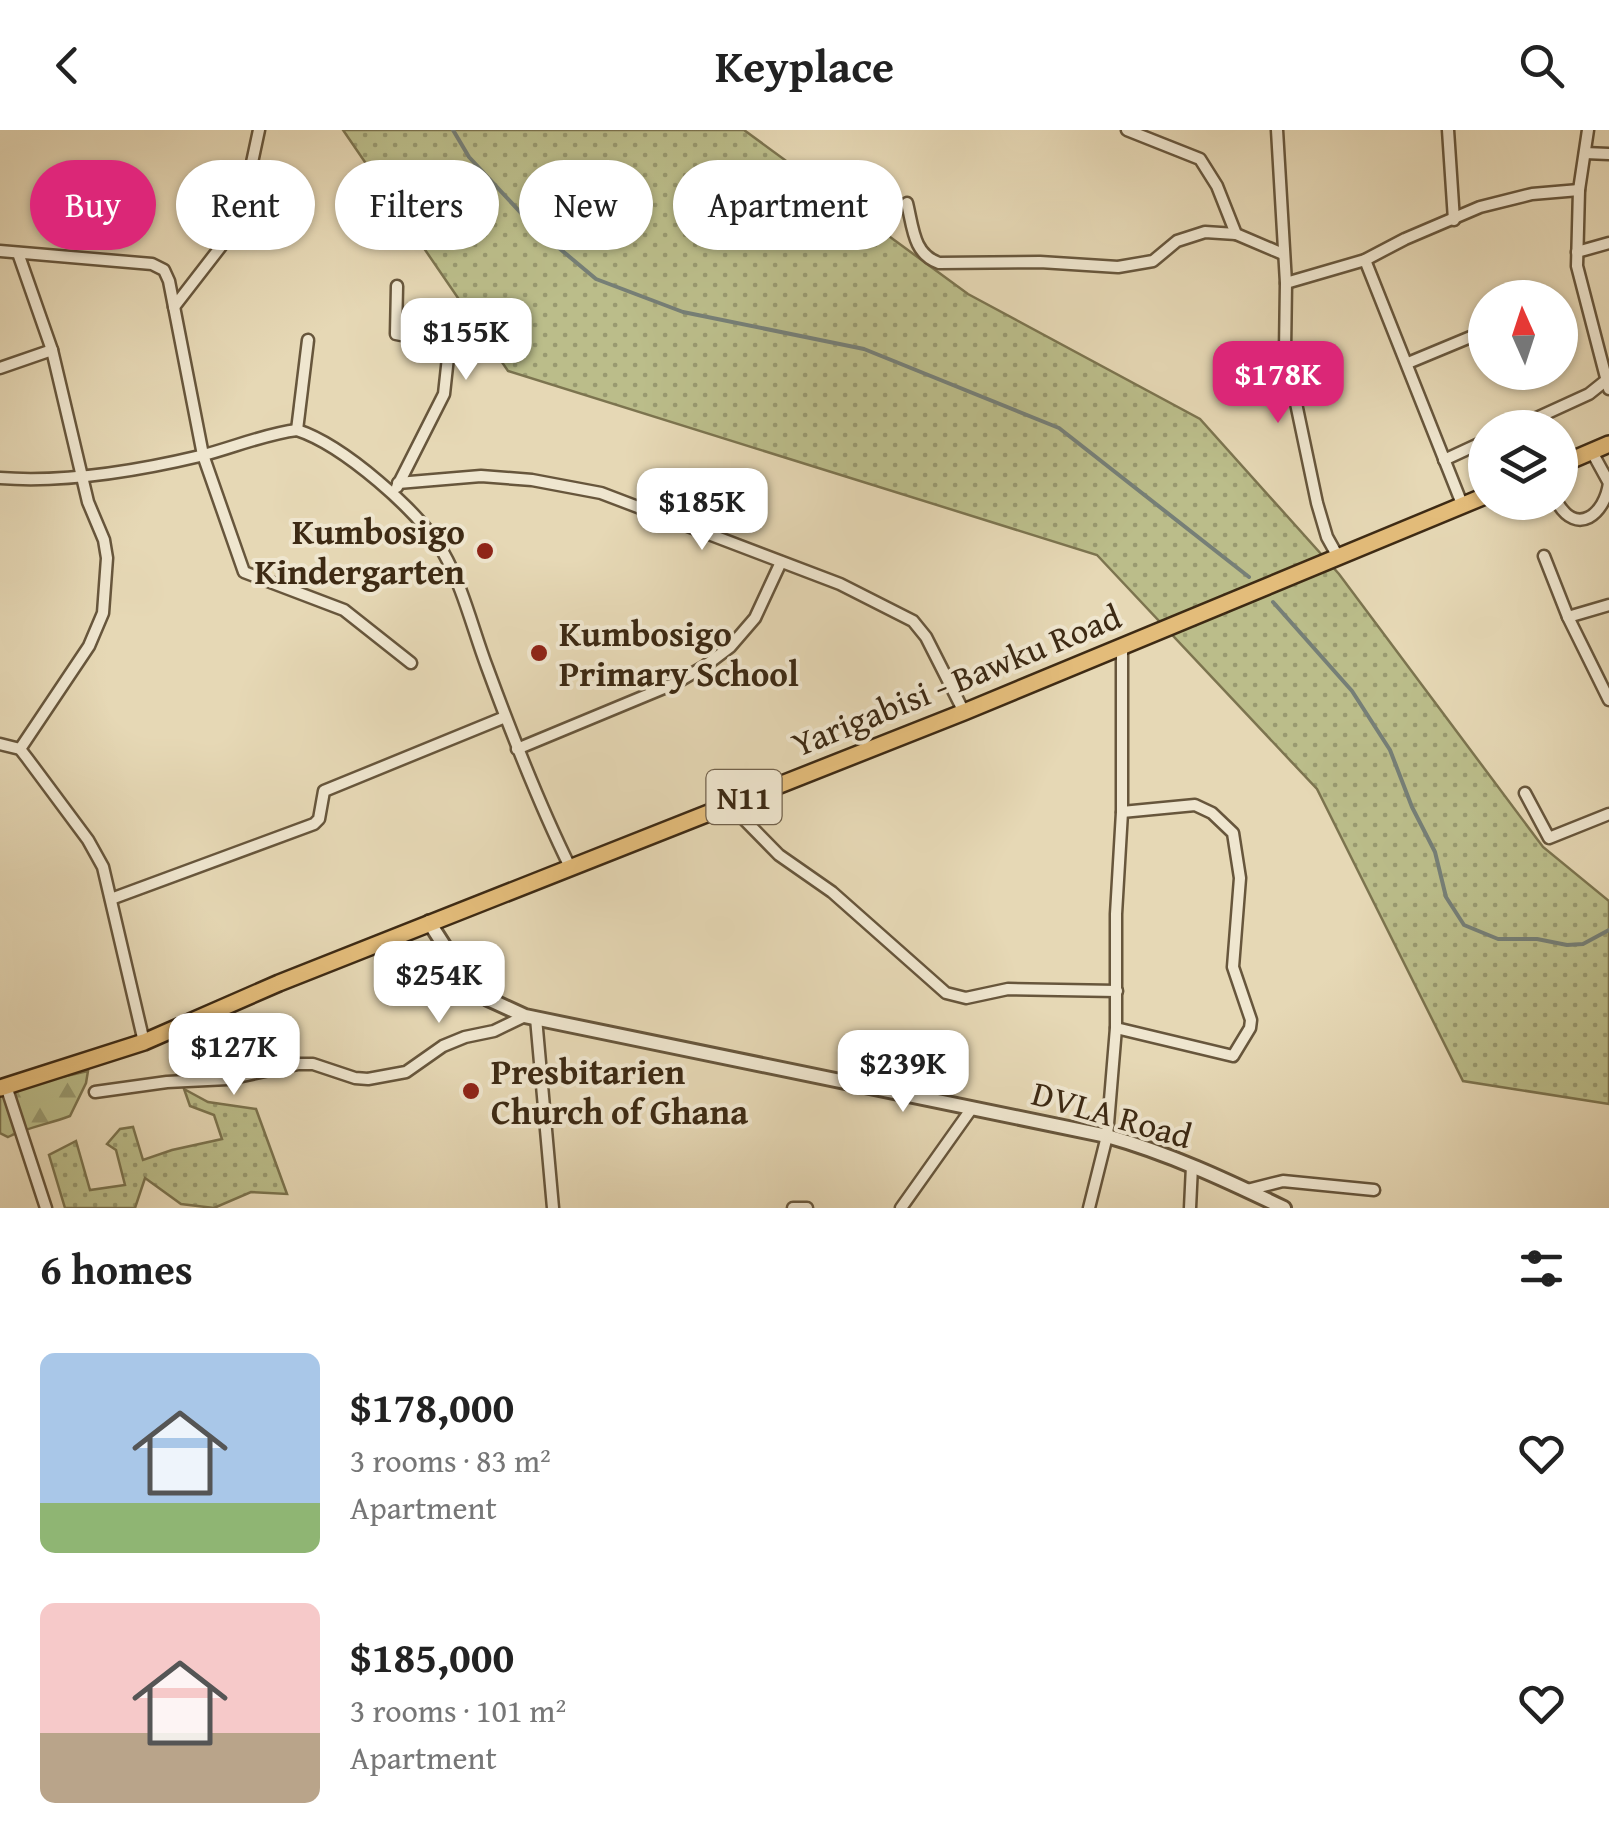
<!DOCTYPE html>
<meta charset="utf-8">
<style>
body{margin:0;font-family:"Gentium Book Plus",serif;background:#f2f2f2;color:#222;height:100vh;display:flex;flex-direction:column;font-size:38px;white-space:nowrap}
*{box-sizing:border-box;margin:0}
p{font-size:32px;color:#767676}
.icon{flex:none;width:55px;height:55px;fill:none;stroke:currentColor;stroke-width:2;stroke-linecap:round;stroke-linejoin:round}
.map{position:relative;height:1078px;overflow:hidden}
.drawer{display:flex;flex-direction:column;background:#fff;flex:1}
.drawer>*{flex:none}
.top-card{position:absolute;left:30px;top:30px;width:1000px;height:90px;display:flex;gap:20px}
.needle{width:65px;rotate:357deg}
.fabs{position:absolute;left:1468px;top:150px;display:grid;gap:20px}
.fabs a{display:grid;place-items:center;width:110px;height:110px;border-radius:50%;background:#fff;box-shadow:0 2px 8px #0004;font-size:50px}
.price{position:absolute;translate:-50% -85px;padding:0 22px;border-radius:20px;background:#fff;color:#222;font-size:32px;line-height:65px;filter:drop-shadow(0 2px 5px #0008)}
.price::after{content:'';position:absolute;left:50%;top:60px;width:30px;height:22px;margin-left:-15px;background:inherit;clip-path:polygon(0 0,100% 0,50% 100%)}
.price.selected{background:#db2777;color:#fff}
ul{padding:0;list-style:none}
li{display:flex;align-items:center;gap:30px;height:250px;padding:0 40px}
li span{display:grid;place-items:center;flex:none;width:280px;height:200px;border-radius:15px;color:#555}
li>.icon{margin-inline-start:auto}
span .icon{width:120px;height:120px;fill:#fffc;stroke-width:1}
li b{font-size:42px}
h2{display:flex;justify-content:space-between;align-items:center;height:120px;padding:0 40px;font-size:42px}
.pill{padding:0 35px;border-radius:45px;background:#fff;box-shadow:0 2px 8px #0004;font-size:35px;line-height:90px}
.pill.selected{background:#db2777;color:#fff}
header{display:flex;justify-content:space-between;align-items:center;height:130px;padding:0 40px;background:#fff;font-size:45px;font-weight:700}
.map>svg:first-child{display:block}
.grass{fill:url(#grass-dots);stroke:#7c744f;stroke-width:2.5}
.forest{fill:url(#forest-firs);stroke:#7c744f;stroke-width:2.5}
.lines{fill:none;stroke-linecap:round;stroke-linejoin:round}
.stream{stroke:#767f77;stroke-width:4}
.minor-casing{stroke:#67563c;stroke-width:15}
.tertiary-casing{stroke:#67563c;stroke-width:18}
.trunk-casing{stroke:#3d2a14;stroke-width:20}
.minor{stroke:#efe6cf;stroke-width:10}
.tertiary{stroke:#efe6cf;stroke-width:12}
.trunk{stroke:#e3bc7a;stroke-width:15}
.poi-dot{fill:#8f2418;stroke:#efe6cf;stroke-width:4}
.labels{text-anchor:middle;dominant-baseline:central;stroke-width:8;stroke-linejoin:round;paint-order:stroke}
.shield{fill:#efe6cf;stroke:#72624c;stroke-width:2.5}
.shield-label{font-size:32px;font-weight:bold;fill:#3d2a14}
.poi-label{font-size:35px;font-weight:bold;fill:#3d2a14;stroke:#efe6cf;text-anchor:start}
.street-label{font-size:35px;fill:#3d2a14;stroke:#efe6cf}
</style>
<header><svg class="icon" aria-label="back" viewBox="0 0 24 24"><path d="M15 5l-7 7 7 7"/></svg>Keyplace<svg class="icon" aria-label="search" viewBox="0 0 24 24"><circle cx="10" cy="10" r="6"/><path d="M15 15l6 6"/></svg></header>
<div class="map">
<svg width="1609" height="1078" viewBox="0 0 1609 1078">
<defs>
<pattern id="grass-dots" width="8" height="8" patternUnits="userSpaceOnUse" patternTransform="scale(2.5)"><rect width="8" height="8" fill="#bbbd8a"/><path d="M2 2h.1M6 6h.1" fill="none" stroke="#999a70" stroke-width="1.8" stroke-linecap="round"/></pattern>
<pattern id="forest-firs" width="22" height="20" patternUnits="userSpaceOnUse" patternTransform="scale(2.5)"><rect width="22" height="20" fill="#bbbd8a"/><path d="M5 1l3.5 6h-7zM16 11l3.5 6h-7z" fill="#999a70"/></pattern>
</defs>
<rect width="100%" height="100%" fill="#e6d8b5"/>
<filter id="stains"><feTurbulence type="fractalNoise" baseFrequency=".002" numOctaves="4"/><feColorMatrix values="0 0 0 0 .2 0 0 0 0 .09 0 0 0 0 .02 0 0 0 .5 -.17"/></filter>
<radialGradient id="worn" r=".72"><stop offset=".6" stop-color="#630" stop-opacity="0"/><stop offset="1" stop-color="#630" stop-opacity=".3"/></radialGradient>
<g class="grass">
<polygon points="343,0 744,0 968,164 1200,289 1339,444 1543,717 1609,771 1609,974 1463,951 1317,659 1097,425 508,241"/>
<polygon points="184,959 208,972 256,979 287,1064 251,1062 214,1078 181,1074 145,1048 135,1078 65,1078 49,1025 76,1011 90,1060 125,1055 116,1020 107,1014 120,999 133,997 143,1030 172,1020 222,1009 214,985 190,976"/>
</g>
<path class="forest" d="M88 941 86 953 70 986C49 994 28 997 8 1007L0 1003V961C30 953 59 948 88 941Z"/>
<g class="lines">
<g class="stream">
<polyline points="453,0 469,27 535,98 596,149 683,182 864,219 1059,298 1249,447"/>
<polyline points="1273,472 1352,561 1390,620 1412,677 1435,722 1446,767 1464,795 1498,809 1537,809 1567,815 1583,814 1609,800"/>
</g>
<g class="minor-casing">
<g id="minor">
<polyline points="1127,0 1200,29 1217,56 1236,104 1283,124"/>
<polyline points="1277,0 1286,153 1285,221 1317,373 1327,407 1337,425"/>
<polyline points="1448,0 1454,90"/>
<polyline points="1588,0 1579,60 1577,136 1609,259"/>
<polyline points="1585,23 1609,24"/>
<path d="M907 73C913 97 913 124 939 133L1040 132 1118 137 1153 131 1177 111 1205 102 1236 104"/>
<polyline points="0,121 152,134 164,140 169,151 203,325 244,442 344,480 411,533"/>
<polyline points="1577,122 1609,113"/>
<polyline points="18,123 52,220 88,372 104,410 107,428 103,483 89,516 20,619"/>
<polyline points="1365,130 1462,374"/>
<polyline points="1286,153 1365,130 1405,109 1480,77 1532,64 1579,60"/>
<polyline points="397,156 396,204 442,213 449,218 444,264 397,357"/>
<polyline points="174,177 239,93 259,0"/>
<polyline points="1408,233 1485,201"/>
<polyline points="0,238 52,220"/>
<polyline points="1515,298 1589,264 1609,248"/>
<polyline points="297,300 308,210"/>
<polyline points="1444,330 1485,311"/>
<path d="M0 348C65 353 137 341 200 326 232 318 264 304 297 300 343 315 419 381 443 422 463 457 473 500 487 537 512 605 538 672 570 737"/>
<polyline points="398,353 481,346 532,350 601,363 840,454 913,491 926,507 964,582"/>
<path d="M1557 372C1577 407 1605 384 1609 353L1592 322"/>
<polyline points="1544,426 1568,487 1609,570"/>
<polyline points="1568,487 1609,475"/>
<polyline points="0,614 20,619 27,628 88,710 103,737 144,912"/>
<polyline points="517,619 676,553 705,536 730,517 755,488 781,432"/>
<polyline points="1525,663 1549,708 1609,684"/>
<polyline points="728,673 779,725 832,762 946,863 966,868 1008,859 1117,861"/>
<polyline points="111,769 314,694 319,689 324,661 505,587"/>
<polyline points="536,888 553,1078"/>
<polyline points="1116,898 1233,926 1250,898 1251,890 1233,837 1240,748 1233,703 1212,683 1195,675 1122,682"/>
<polyline points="6,956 46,1078"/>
<polyline points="95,962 167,952 228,949 298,934 313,934 355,948 368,949 406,942 443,916 465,907 494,901 525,886"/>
<polyline points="1247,1060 1283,1051 1374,1060"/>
<polyline points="793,1078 807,1078"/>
<polyline points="901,1078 972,978"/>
<polyline points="1089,1078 1107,1006 1116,898 1116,784 1122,682 1122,517"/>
<polyline points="1190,1078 1192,1036"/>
</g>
</g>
<g class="tertiary-casing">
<path id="tertiary" d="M429 792 463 845 488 869 525 886 1107 1006C1168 1023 1226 1050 1284 1078"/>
</g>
<g class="trunk-casing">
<g id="trunk">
<polyline points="1560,335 1609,314"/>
<polyline points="0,958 144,912 279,853 964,582 1485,366"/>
</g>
</g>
<use href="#minor" class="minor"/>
<use href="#tertiary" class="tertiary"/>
<use href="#trunk" class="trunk"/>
</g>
<g class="poi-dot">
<circle cx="485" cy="421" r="10"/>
<circle cx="539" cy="523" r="10"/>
<circle cx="471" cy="961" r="10"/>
</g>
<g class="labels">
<rect class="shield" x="706.5" y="640" width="75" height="54" rx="8"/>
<g class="shield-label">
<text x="744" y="667">N11</text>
</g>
<g class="poi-label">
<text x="465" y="401" text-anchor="end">Kumbosigo<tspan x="465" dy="40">Kindergarten</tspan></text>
<text x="559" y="503">Kumbosigo<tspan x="559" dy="40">Primary School</tspan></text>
<text x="491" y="941">Presbitarien<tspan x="491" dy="40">Church of Ghana</tspan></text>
</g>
<g class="street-label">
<text transform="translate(956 550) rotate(-22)">Yarigabisi - Bawku Road</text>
<text transform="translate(1112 984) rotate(16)">DVLA Road</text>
</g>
</g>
<rect width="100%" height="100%" filter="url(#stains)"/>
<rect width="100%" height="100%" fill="url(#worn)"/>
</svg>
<div class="fabs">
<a><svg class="needle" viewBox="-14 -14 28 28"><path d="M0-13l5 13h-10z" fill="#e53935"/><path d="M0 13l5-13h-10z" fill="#767676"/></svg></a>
<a><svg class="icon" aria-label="layers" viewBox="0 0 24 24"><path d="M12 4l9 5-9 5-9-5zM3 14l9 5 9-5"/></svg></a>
</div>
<b class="price" style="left:466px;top:253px">$155K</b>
<b class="price selected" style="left:1278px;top:296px">$178K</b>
<b class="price" style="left:702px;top:423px">$185K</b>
<b class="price" style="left:439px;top:896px">$254K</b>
<b class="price" style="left:234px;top:968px">$127K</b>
<b class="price" style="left:903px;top:985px">$239K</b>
<div class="top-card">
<a class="pill selected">Buy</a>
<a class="pill">Rent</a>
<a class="pill">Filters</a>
<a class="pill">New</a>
<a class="pill">Apartment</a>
</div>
</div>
<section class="drawer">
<h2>6 homes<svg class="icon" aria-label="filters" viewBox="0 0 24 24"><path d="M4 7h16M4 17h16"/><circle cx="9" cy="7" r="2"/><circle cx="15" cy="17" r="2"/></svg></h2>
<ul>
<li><span style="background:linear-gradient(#a9c7e8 75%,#8fb573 0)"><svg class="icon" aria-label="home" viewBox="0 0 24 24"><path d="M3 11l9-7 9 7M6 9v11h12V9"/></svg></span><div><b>$178,000</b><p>3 rooms · 83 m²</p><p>Apartment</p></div><svg class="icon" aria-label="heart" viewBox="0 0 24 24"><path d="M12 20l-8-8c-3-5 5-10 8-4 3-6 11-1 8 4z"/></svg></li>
<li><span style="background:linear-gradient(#f6c9c9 65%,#b9a48a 0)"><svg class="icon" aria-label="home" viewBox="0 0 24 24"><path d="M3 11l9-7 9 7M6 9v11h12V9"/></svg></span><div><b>$185,000</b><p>3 rooms · 101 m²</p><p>Apartment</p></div><svg class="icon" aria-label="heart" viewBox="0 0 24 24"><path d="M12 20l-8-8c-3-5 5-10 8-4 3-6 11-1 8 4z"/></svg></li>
</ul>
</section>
